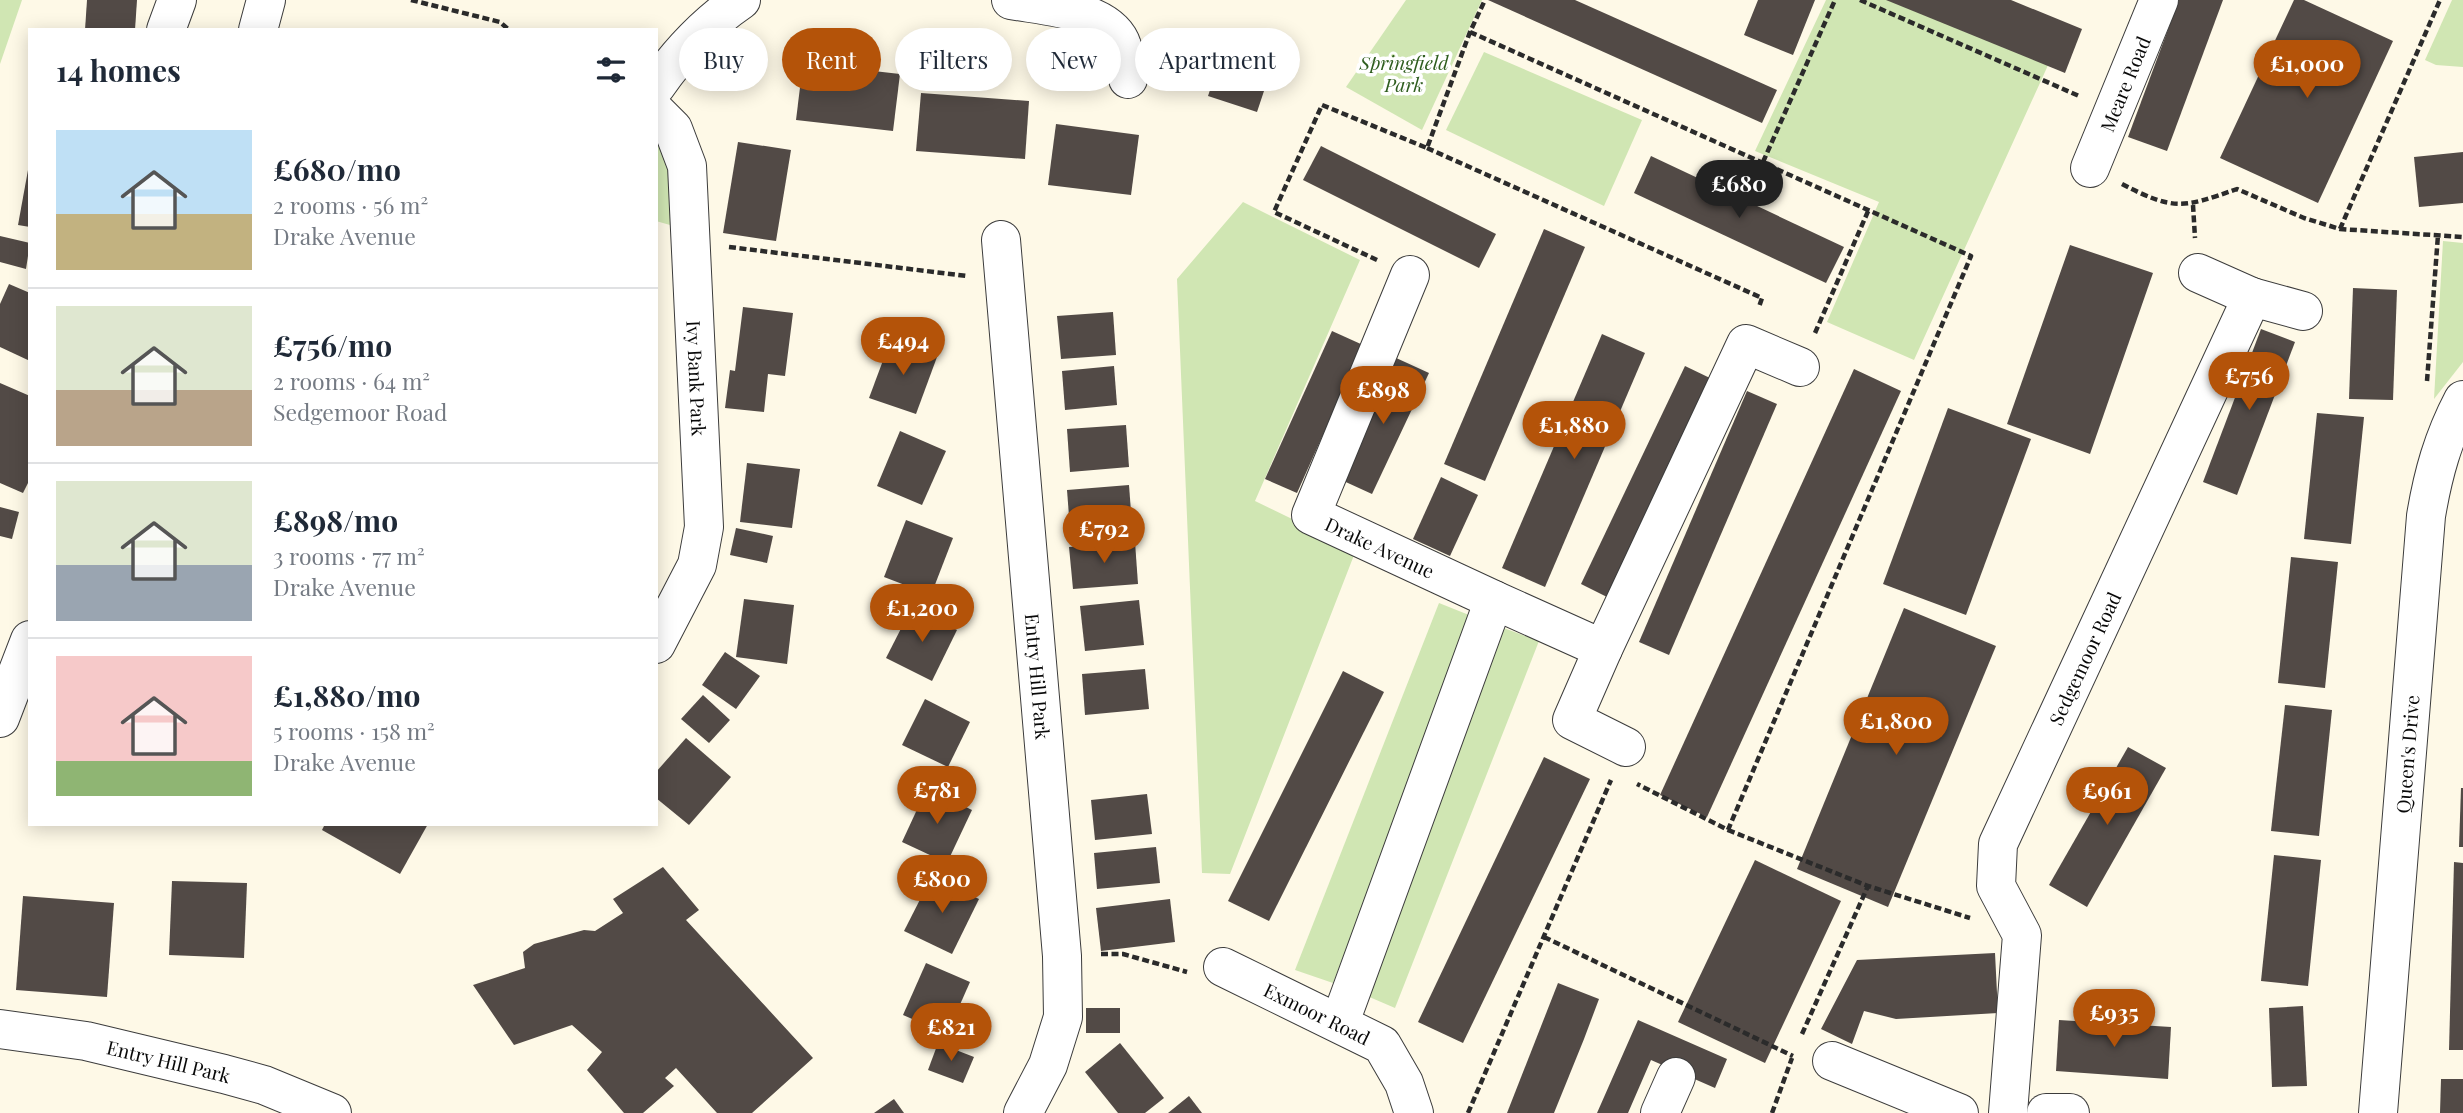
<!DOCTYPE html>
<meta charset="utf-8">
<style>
body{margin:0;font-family:"Playfair Display",serif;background:#f2f2f3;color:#1f2937;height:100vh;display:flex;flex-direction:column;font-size:26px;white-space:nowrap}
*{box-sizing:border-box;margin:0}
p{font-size:23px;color:#747a83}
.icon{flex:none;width:38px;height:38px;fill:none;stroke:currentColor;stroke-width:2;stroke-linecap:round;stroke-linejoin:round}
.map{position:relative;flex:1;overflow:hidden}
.side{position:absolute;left:28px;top:28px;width:630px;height:798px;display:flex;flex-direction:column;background:#fff;border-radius:0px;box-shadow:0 4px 18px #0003}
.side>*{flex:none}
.hud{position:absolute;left:679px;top:28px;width:665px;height:63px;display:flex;gap:14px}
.price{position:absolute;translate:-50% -60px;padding:0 16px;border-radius:24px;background:#b45309;color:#fff;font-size:23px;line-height:46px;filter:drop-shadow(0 2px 4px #0008)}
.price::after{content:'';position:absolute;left:50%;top:42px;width:21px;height:16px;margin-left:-10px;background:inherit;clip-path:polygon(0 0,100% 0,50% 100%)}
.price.active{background:#222;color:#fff}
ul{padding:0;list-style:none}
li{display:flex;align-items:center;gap:21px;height:175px;padding:0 28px}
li+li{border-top:2px solid #e0e1e3}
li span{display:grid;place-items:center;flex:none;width:196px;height:140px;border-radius:0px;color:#555}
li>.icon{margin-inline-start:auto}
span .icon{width:84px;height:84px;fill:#fffc;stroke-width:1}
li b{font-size:30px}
h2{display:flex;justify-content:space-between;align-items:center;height:84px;padding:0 28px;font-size:30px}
.pill{padding:0 24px;border-radius:32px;background:#fff;box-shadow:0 4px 18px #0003;font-size:24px;line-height:63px}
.pill.active{background:#b45309;color:#fff}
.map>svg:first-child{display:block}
.green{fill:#d0e6b3}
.building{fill:#524a46}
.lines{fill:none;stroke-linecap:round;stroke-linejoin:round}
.minor-casing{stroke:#3c3c3c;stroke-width:40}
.path{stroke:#2b2b2b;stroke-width:4.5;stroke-dasharray:7 3.5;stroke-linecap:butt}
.minor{stroke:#fff;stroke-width:38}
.labels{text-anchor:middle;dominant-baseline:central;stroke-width:7;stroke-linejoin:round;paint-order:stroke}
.park-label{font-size:19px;font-style:italic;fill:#2e5d1e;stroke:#fff}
.street-label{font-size:19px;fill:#090909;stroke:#fff}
</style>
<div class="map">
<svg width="2463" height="1113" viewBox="0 0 2463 1113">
<rect width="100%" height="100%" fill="#fef9e7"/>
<g class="green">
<polygon points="0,0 22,0 0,64"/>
<polygon points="1406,0 1482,0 1422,130 1346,87"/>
<polygon points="1826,0 1938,0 2054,52 1914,360 1827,322 1879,202 1755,151"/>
<polygon points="2452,0 2463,0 2463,67 2436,65 2425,60"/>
<polygon points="1484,52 1642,120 1604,206 1446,130"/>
<polygon points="656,139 670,170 677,227 656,221"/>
<polygon points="1243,202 1360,260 1255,501 1356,550 1230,874 1202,873 1177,279"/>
<polygon points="2443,241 2463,243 2463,362 2434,399"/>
<polygon points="1439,603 1474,617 1333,983 1295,970"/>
<polygon points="1501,627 1539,641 1395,1008 1360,993"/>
</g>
<g class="building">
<polygon points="87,0 137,0 135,30 85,30"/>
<polygon points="1488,0 1575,0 1777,90 1762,123"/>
<polygon points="1758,0 1815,0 1793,55 1744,35"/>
<polygon points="1886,0 2011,0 2082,29 2065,73"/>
<polygon points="2179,0 2223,0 2167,151 2128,137"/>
<polygon points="2294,0 2304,0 2393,41 2318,203 2220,158"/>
<polygon points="1227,39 1276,55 1257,112 1208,96"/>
<polygon points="803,63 900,74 893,131 796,120"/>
<polygon points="921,93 1029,101 1025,159 916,151"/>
<polygon points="1056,124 1139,135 1131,195 1048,185"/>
<polygon points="738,142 791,150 776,241 723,233"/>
<polygon points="1321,146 1496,234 1479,268 1303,180"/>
<polygon points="2463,152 2463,203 2419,207 2414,157"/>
<polygon points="1651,156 1844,247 1826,283 1634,193"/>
<polygon points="28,170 30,170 30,227 18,225"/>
<polygon points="1544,229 1585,247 1485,481 1444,464"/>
<polygon points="0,236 30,243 26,269 0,262"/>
<polygon points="2070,245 2153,273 2090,454 2007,424"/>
<polygon points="9,284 30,293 30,361 0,347 0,304"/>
<polygon points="2353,288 2397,290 2393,400 2349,399"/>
<polygon points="743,307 793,313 785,376 768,374 764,412 725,408 730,370 735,371"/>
<polygon points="1113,312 1116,355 1061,359 1057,316"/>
<polygon points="2261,329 2295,342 2237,495 2203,482"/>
<polygon points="1332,331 1363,345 1297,493 1265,479"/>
<polygon points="1602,334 1645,353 1545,587 1502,568"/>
<polygon points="891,339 937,357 916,414 869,398"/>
<polygon points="1394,357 1429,373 1372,494 1337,478"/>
<polygon points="1114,366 1117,405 1065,410 1062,371"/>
<polygon points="1685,366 1712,379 1607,597 1581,584"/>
<polygon points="1854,369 1901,391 1707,817 1660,795"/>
<polygon points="0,383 30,396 30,479 23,493 0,483"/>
<polygon points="1747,391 1777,404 1669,655 1639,642"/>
<polygon points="1948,408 2031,439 1966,615 1883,584"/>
<polygon points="2317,413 2364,417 2351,544 2304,539"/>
<polygon points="1126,425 1129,467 1070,472 1067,429"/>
<polygon points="900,431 946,451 922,505 877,486"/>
<polygon points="747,463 800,469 792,528 740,522"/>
<polygon points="1441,477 1478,495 1450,556 1413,539"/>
<polygon points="1129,485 1132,525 1070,529 1067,490"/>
<polygon points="0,507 19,512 12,539 0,536"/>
<polygon points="906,520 953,538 931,595 884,577"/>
<polygon points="736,528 773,536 767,563 730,555"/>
<polygon points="1135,542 1138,584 1073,589 1069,547"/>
<polygon points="2291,557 2338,562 2325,688 2278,683"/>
<polygon points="744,599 794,605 787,664 736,657"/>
<polygon points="1139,600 1144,645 1085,651 1080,606"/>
<polygon points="912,607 957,630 932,681 886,658"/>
<polygon points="1904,608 1996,646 1888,907 1797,869"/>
<polygon points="725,652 760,676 736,709 702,685"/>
<polygon points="1145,669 1149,709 1085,715 1082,674"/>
<polygon points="1343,671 1384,692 1269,921 1228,901"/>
<polygon points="703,695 730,720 709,743 681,719"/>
<polygon points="925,699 970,722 948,767 902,745"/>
<polygon points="2285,705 2332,710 2319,836 2271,831"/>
<polygon points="686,738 731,777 689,825 656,798 656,772"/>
<polygon points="2128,747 2166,768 2087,907 2049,885"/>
<polygon points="1544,757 1590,779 1463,1043 1418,1022"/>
<polygon points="927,788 972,810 947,863 902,842"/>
<polygon points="2461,788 2463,788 2463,847 2459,847"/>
<polygon points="1147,794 1152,834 1095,840 1091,800"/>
<polygon points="325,824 428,824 400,874 322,830"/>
<polygon points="1156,847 1160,883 1097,889 1094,853"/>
<polygon points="2274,855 2321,860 2308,986 2261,981"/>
<polygon points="1755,860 1841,901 1765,1063 1678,1022"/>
<polygon points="2454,862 2463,863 2463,1050 2449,1050"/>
<polygon points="663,867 699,910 686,920 813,1058 752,1113 717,1113 676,1068 665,1078 674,1086 643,1113 624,1113 587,1070 602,1052 572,1025 514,1045 473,985 525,968 523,952 534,944 584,930 595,931 623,913 613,899"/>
<polygon points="932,876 979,899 952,954 904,931"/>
<polygon points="172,881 247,883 244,958 169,955"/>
<polygon points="23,896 114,903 107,997 16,990"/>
<polygon points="1170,899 1175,942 1101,951 1096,908"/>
<polygon points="1995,953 1998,1013 1896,1019 1864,1011 1852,1044 1821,1029 1857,960"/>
<polygon points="926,963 970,982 947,1034 903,1015"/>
<polygon points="1558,983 1599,999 1584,1039 1554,1113 1507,1113"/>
<polygon points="2303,1006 2307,1086 2272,1087 2269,1008"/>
<rect x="1086" y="1008" width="34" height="25"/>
<polygon points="1638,1020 1727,1059 1715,1088 1651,1060 1628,1113 1597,1113"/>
<polygon points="2059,1020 2171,1027 2168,1079 2056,1071"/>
<polygon points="938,1043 974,1057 963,1083 928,1070"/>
<polygon points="1120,1043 1164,1098 1145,1113 1118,1113 1085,1072"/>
<polygon points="2441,1079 2463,1079 2463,1113 2440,1113"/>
<polygon points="1189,1096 1202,1113 1168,1113"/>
<polygon points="894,1099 904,1113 874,1113"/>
</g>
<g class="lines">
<g class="minor-casing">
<g id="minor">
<path d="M1011 0C1043 6 1110 9 1122 46 1126 57 1126 69 1128 79"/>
<polyline points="166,30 177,0"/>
<polyline points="258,30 266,0"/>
<path d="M656 86C680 51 706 24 741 0"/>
<path id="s1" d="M656 112 673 129 687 166 704 527 697 565 656 644"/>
<path id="s2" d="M2090 168 2159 0"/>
<path id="s3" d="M1001 240 1062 956 1063 1017 1048 1065 1023 1113"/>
<polyline points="2198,273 2252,297 2303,311"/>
<polyline points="1494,600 1603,649 1746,344 1800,367"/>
<polyline points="1603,649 1572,720 1626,747"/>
<polyline points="0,718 30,640"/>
<path id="s4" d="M1223 967 1382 1045 1404 1083 1414 1113"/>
<polyline points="1340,1022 1494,600 1311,515 1410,275"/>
<path id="s5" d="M0 1029 86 1041 224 1074 264 1085 332 1113"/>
<polyline points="1832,1061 1959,1113"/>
<polyline points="1660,1113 1676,1077"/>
<path id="s6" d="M2008 1113 2022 935 1996 886 1998 844 2252 297"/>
<polyline points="2046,1113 2070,1113"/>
<path id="s7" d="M2378 1113 2426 516C2433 474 2443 438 2463 400"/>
</g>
</g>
<g class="path">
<polyline points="411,0 500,22 509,30"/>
<polyline points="1860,0 2079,96"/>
<polyline points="1470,32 1971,256 1728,830 1637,784"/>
<polyline points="1427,148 1762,298 1759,307"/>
<polyline points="1763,162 1835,0"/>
<path d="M2122 184C2174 211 2183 208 2237 189L2304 218 2340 229 2463 237"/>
<polyline points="2193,205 2195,238"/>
<polyline points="2340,229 2440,0"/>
<polyline points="729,247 967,276"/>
<polyline points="1377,260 1274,212 1322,105 1427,148 1470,32 1485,0"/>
<polyline points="1815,333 1869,209"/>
<polyline points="2427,381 2438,235"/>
<polyline points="1728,830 1868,886 1970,918"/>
<polyline points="1544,937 1793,1056"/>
<polyline points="1101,954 1123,954 1187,972"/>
<polyline points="1802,1034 1868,886"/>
<polyline points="1468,1113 1611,780"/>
<polyline points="1772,1113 1792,1058"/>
</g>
<use href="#minor" class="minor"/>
</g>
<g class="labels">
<g class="park-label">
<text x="1404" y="62">Springfield<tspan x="1404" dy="22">Park</tspan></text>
</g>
<g class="street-label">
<text stroke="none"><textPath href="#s2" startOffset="91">Meare Road</textPath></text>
<text stroke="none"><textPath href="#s1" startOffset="276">Ivy Bank Park</textPath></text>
<text transform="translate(1380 547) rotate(25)">Drake Avenue</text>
<text stroke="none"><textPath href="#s6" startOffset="481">Sedgemoor Road</textPath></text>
<text stroke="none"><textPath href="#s3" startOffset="438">Entry Hill Park</textPath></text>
<text stroke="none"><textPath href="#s7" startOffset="360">Queen's Drive</textPath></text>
<text stroke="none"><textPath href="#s4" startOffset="105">Exmoor Road</textPath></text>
<text stroke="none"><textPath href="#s5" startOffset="172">Entry Hill Park</textPath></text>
</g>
</g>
</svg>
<b class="price" style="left:2307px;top:100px">£1,000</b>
<b class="price active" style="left:1739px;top:220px">£680</b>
<b class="price" style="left:903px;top:377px">£494</b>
<b class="price" style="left:2249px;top:412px">£756</b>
<b class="price" style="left:1383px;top:426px">£898</b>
<b class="price" style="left:1574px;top:461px">£1,880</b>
<b class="price" style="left:1104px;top:565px">£792</b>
<b class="price" style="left:922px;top:644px">£1,200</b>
<b class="price" style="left:1896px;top:757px">£1,800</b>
<b class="price" style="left:937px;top:826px">£781</b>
<b class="price" style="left:2107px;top:827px">£961</b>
<b class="price" style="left:942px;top:915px">£800</b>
<b class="price" style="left:2114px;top:1049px">£935</b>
<b class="price" style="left:951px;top:1063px">£821</b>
<div class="hud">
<a class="pill">Buy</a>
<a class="pill active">Rent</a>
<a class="pill">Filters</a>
<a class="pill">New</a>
<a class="pill">Apartment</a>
</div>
<section class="side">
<h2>14 homes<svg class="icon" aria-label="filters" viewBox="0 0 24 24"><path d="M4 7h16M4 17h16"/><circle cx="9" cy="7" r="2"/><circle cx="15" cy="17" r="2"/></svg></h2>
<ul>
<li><span style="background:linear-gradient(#bfe0f5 60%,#c2b280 0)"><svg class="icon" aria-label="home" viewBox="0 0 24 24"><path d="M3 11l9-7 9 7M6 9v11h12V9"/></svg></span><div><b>£680/mo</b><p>2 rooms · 56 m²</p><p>Drake Avenue</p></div></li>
<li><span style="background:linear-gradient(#dfe7d0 60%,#b9a48a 0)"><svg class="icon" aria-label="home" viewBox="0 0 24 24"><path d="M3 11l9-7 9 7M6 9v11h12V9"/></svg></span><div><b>£756/mo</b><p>2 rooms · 64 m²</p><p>Sedgemoor Road</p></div></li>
<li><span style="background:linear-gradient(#dfe7d0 60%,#9aa5b1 0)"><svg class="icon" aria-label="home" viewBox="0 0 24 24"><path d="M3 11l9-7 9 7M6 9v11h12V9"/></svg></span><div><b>£898/mo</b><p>3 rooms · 77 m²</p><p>Drake Avenue</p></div></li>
<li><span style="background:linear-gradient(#f6c9c9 75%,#8fb573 0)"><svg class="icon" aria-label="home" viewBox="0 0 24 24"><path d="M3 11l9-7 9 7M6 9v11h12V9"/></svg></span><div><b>£1,880/mo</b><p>5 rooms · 158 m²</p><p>Drake Avenue</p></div></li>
</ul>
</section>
</div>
